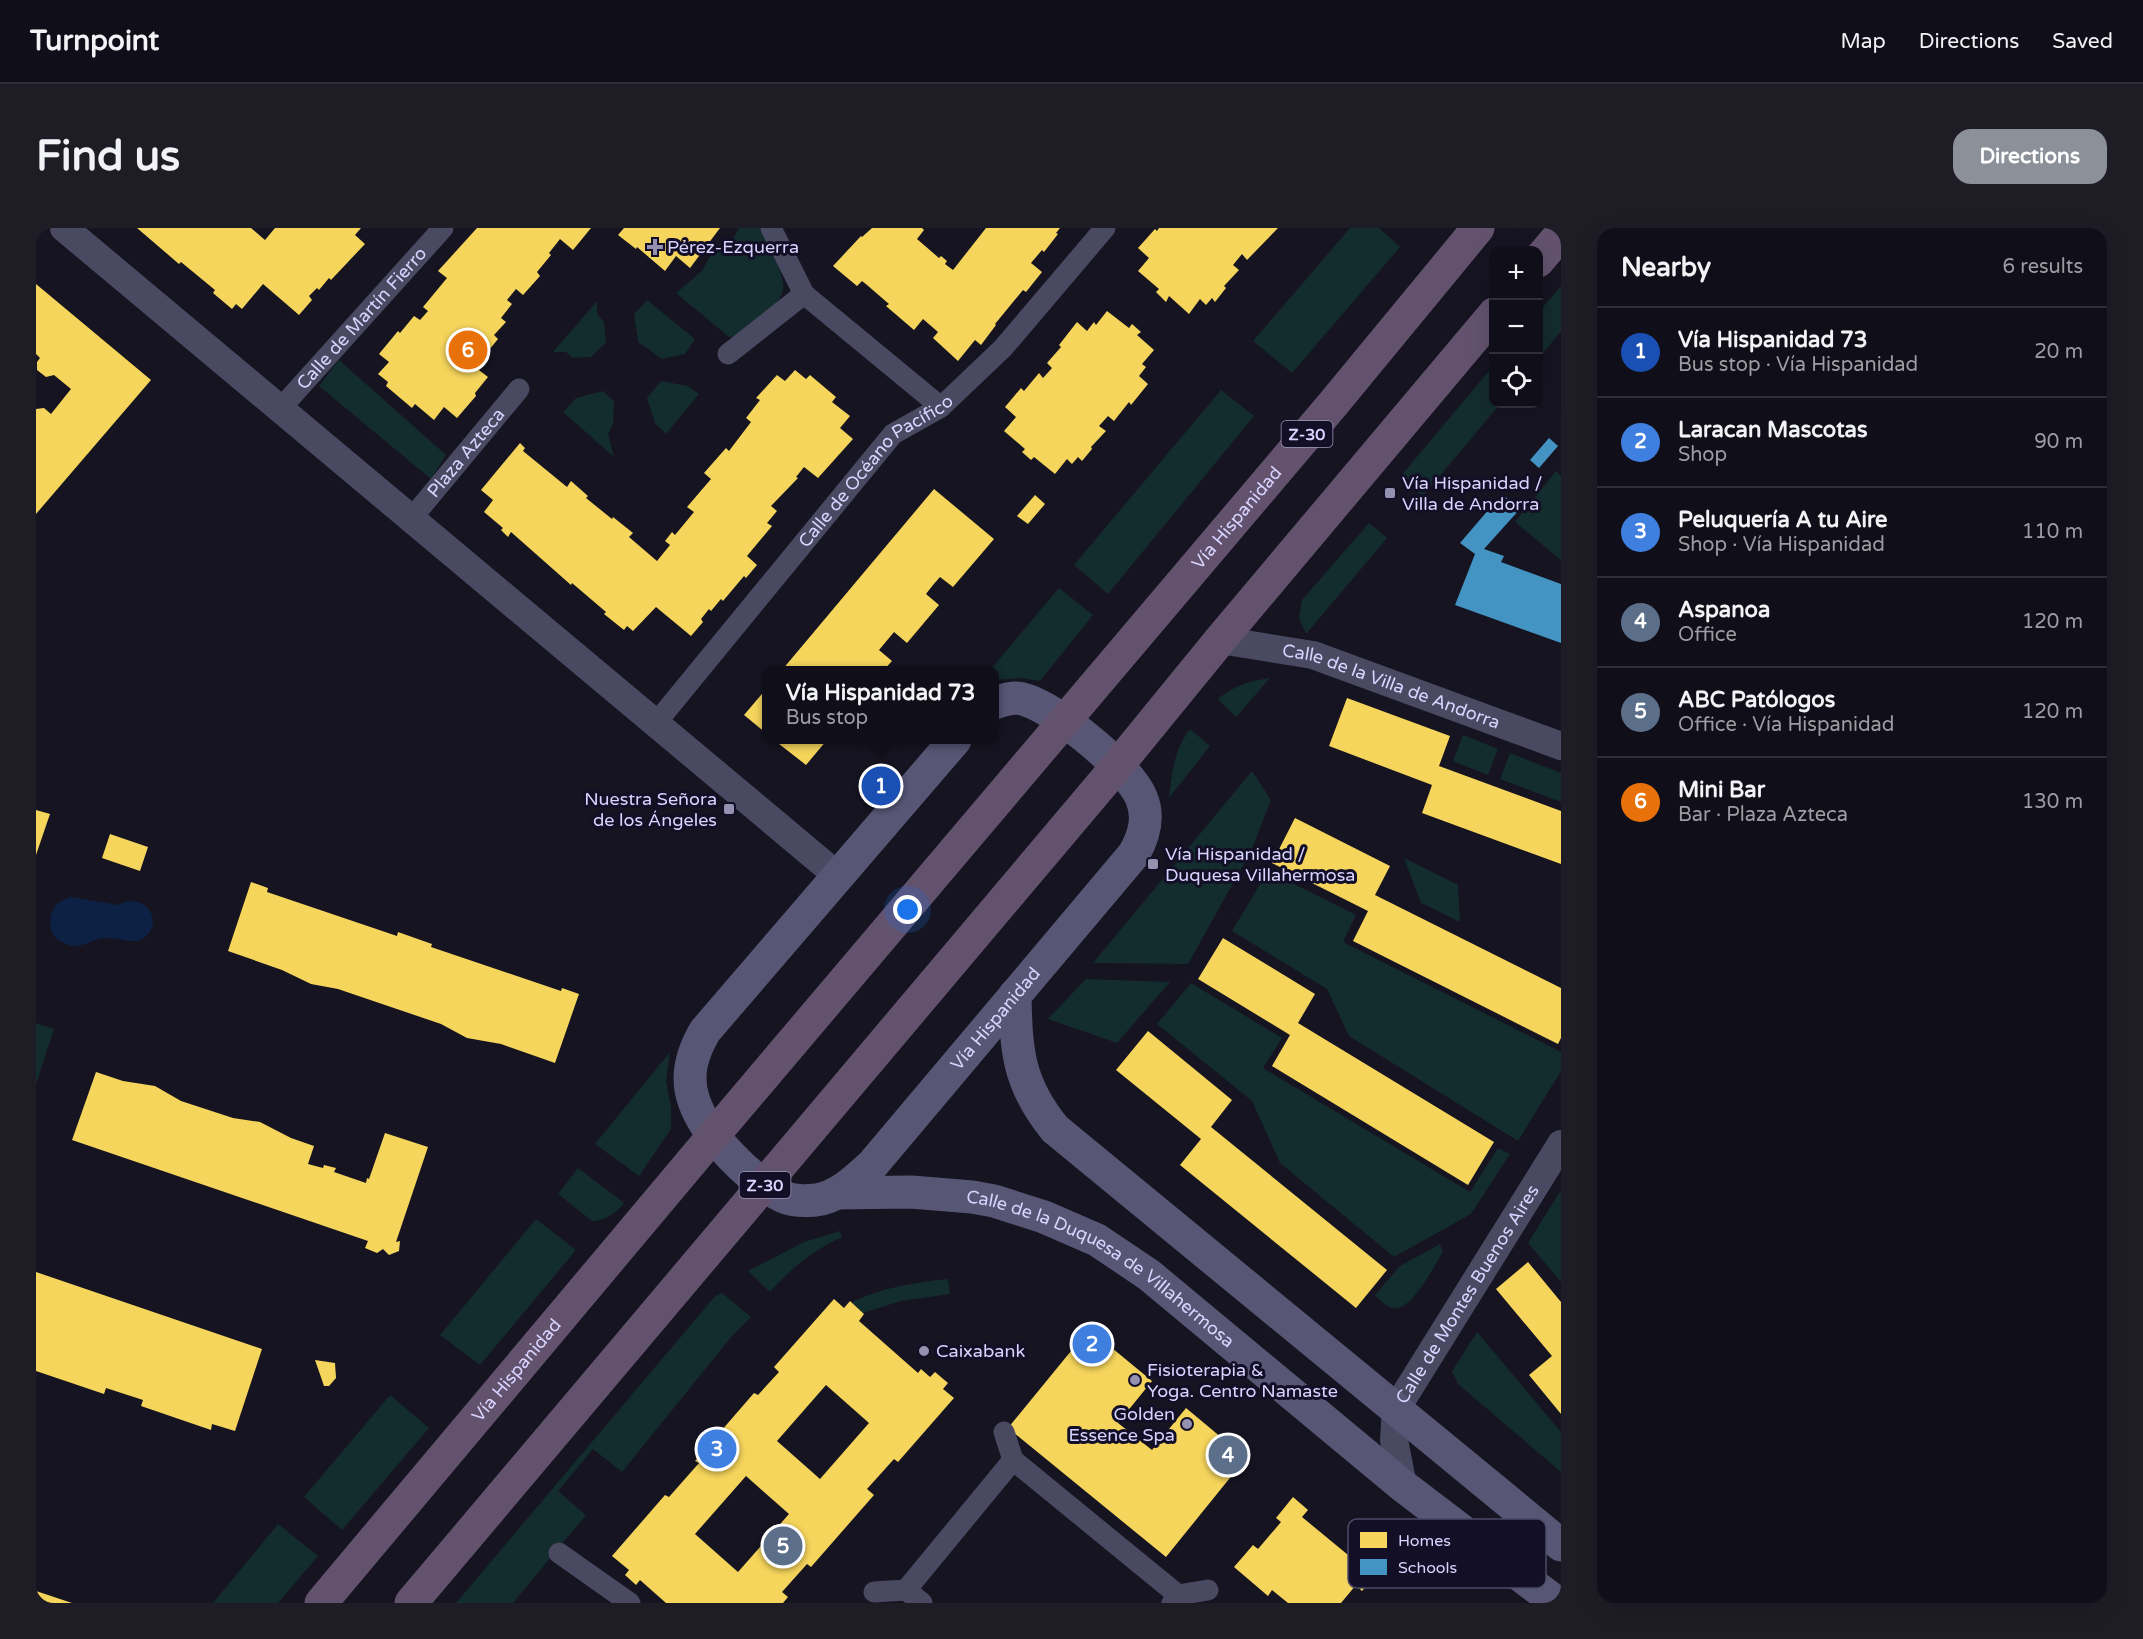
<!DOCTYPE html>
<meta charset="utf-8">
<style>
:root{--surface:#100f19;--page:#1e1d26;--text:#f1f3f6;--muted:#9c9ca2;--line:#302f38;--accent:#8c9099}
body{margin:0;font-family:"Varela Round",sans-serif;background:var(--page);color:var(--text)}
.controls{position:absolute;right:18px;top:18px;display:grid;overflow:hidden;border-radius:12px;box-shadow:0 6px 24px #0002}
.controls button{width:54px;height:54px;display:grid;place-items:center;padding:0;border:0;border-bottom:2px solid var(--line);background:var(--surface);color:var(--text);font:30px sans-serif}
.you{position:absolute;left:872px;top:682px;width:21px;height:21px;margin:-15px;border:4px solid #fff;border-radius:50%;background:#1a73e8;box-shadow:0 0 0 9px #1a73e833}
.badge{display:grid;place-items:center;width:39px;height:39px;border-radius:50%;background:var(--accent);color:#fff;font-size:20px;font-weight:700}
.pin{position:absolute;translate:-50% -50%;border:3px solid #fff;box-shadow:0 2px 6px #0006}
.popup{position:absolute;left:726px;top:438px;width:237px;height:78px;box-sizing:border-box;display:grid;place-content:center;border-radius:12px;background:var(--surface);filter:drop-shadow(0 2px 4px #0005);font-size:20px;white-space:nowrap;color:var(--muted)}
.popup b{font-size:22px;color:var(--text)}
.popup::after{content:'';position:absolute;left:50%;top:100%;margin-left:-12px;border:12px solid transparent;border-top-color:var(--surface)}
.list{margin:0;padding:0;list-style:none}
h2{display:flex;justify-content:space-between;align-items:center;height:78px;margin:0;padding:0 24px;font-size:26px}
h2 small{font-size:20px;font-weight:400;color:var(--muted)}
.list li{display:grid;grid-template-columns:39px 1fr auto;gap:18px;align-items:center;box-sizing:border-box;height:90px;padding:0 24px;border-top:2px solid var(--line)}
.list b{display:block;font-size:22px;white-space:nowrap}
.list p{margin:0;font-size:20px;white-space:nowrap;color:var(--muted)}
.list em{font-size:20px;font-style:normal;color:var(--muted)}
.icon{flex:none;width:33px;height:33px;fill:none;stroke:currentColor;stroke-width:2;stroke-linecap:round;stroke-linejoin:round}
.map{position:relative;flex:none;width:1525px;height:1375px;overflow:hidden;border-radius:18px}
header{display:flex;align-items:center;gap:36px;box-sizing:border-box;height:84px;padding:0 30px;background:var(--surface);border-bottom:2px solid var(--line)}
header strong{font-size:28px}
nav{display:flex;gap:33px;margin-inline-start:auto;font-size:21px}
.intro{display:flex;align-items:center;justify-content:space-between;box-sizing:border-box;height:144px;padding:0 36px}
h1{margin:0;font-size:42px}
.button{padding:15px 27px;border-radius:18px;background:var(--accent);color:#fff;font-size:21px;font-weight:700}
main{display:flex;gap:36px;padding:0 36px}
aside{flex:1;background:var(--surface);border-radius:18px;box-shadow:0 6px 24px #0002}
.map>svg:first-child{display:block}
.green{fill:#132c2d}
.water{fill:#0d2144}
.homes{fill:#f6d55c;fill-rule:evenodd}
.schools{fill:#4393c3}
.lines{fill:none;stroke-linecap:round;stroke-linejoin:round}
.pedestrian{stroke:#4a4962;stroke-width:21}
.minor{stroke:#4a4962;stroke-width:28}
.secondary{stroke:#575674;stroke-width:33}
.trunk{stroke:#62526e;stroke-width:33}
.poi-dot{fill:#9591b1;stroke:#130f26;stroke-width:2}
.labels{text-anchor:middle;stroke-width:6;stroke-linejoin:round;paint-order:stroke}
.shield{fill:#130f26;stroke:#9e99be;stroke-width:1.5}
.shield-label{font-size:16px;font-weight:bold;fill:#d9d4ff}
.poi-label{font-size:18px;fill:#d9d4ff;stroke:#130f26;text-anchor:start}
.street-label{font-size:18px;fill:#d9d4ff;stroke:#130f26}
.key{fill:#130f26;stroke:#4e4a67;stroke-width:1.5}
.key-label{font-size:16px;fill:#d9d4ff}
</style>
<header>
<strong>Turnpoint</strong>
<nav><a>Map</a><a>Directions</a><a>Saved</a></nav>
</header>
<div class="intro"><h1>Find us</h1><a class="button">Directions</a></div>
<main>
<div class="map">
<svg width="1525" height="1375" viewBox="0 0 1525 1375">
<rect width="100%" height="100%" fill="#161421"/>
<!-- green -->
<g class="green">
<path d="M703 0H724C731 15 750 47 747 62 745 72 735 82 729 90 719 103 710 109 693 109L640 65 666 43 676 25 696 12Z"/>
<polygon points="1314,0 1343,0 1364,19 1256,145 1217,113"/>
<polygon points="1525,58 1525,103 1503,130 1503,84"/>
<polygon points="611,72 659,111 649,126 626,131 602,114 598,86"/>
<polygon points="561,73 561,86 568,94 570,115 555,129 537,130 530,124 517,124"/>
<polygon points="303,132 410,227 395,251 283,158"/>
<polygon points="1457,138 1458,176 1464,176 1387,268 1364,249"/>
<polygon points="625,153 652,158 663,166 630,206 619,195 611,170"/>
<polygon points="1185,162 1218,188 1072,366 1038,337"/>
<polygon points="567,163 578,173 577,196 572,206 578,229 527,184 540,170"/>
<polygon points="1520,243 1525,248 1525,332 1479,294"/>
<polygon points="1333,295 1351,310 1270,406 1263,390 1266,372"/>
<polygon points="1023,360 1057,387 1004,453 985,450 959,452 959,442 954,442"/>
<path d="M1234 450 1200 489 1182 471C1198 457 1214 453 1234 450Z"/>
<path d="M1154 501 1174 518 1133 570C1136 544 1138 522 1154 501Z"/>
<polygon points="1427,507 1462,521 1452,547 1417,533"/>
<polygon points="1474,525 1525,545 1525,574 1464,551"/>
<polygon points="1216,543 1235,572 1215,623 1152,736 1057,735"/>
<polygon points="1368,630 1422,657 1424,694 1385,675"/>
<polygon points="1232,643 1320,687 1307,714 1525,824 1525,843 1482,913 1313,808 1291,761 1196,703"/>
<polygon points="1050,751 1134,754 1081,815 1012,791"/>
<polygon points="1155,755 1246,810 1227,840 1434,964 1462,920 1474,926 1435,986 1358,1029 1244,935 1216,873 1121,796"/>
<polygon points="0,795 18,801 0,856"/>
<polygon points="634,824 630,853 635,879 635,901 603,948 559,916"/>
<path d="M542 940 588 975C580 985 569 993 556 993L522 966Z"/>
<polygon points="1525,962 1525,1054 1492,1015"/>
<polygon points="500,991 540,1022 444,1137 404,1107"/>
<path d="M804 1003 806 1009C778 1022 755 1040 734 1064L712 1043 768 1014Z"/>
<path d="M1404 1016 1407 1024C1398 1038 1376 1082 1359 1080 1351 1080 1344 1072 1339 1067L1364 1038Z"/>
<path d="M912 1051 914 1066 865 1073 827 1085 816 1074C846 1060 878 1054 912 1051Z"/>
<polygon points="686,1065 715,1089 696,1108 586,1244 557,1221 522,1263 550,1287 477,1375 420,1375 669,1080 678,1069"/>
<polygon points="1441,1104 1525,1204 1525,1244 1422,1156 1416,1143"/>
<polygon points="354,1167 393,1200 306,1302 268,1269"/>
<polygon points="242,1296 282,1328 242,1375 177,1375"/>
</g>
<!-- water -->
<path class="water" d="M35 669 82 677C108 662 129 693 109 709 98 718 83 709 69 710 54 711 46 722 30 716 23 713 19 711 16 704 11 687 17 674 35 669Z"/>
<!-- homes -->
<g class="homes">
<polygon points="101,0 215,0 229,12 239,0 325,0 319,7 329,16 295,52 293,50 283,62 281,60 273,68 276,72 263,87 227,56 206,81 200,76 196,81 177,65 179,62 145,34 143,36"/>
<polygon points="441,0 555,0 537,22 524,11 513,25 515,27 501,44 504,48 487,67 480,61 471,72 476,76 465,90 470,94 458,107 462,111 439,139 452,149 439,165 440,168 421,190 408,179 398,192 379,176 376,180 350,158 352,154 342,146 353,134 343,126 362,103 364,105 378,88 384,92 392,83 387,79 411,50 402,43"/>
<polygon points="588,0 684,0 654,40 640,28 629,43 601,19 600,21 582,7"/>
<polygon points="836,0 886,0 888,2 881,11 903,30 905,28 911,33 909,36 917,42 950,0 1024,0 1020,5 1022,6 1008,24 1006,22 995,35 1006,44 990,64 987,62 959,96 960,97 945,117 939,112 922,133 897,110 902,104 887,91 878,102 850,78 853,76 831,57 826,53 821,58 797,38 825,8 826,9"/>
<polygon points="1123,0 1242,0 1211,32 1206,26 1197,37 1203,42 1188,58 1190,60 1179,74 1176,70 1170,77 1164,71 1153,86 1133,68 1130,74 1120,64 1123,61 1102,43 1113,30 1102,20 1119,1 1121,3"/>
<polygon points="0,56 115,152 0,286 0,181 8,180 15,186 35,161 18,147 10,149 1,142 1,134 4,130 0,126"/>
<polygon points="1071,83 1093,100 1096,96 1105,104 1101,107 1118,122 1106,136 1110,139 1103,148 1112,156 1095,177 1093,174 1078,193 1072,188 1063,198 1070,203 1055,219 1056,221 1046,233 1042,229 1036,236 1031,231 1019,246 998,229 995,232 986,224 989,221 968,203 980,189 969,179 985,160 988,163 1003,145 1007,150 1016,140 1011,135 1025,119 1023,117 1041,94 1051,103 1058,94 1060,97"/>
<polygon points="759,142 770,151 774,147 800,169 796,174 814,188 804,200 817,211 782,250 768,239 760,249 762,250 735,278 741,283 731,295 736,298 711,328 721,337 710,350 708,348 687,373 685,371 675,383 673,381 665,391 667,394 655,408 620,379 597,403 591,398 588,402 568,386 570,384 536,355 535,357 475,304 472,309 465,302 467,300 448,284 457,272 445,262 484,215 489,220 487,223 531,259 535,253 552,268 550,270 576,291 577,289 597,305 593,309 621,333 634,317 629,313 636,304 639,307 658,284 651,279 675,251 668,245 690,220 693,223 715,194 710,190 724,172 720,170 741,147 749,153"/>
<polygon points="898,261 958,311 917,359 904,349 897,357 890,366 903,377 871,415 858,404 843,422 856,433 848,442 746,442"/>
<polygon points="999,267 1009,276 992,296 981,288"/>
<polygon points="731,460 731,506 708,487"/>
<polygon points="1311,470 1414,508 1403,538 1525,583 1525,636 1386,585 1396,557 1293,518"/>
<polygon points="738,512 791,512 770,537"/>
<polygon points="0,582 14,586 0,627"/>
<polygon points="1259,590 1354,638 1339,667 1525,760 1525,810 1522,816 1317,713 1332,683 1236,635"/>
<polygon points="74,606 112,619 104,643 66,630"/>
<polygon points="215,654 232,660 231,664 361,708 362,704 396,716 395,719 525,763 526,760 543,766 519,835 465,816 431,810 405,796 302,761 275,756 246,742 192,723"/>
<polygon points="1187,710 1279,766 1262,795 1458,914 1432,957 1236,838 1254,807 1162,751"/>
<polygon points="1112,803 1196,872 1175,899 1351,1042 1320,1080 1144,937 1165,911 1080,842"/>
<polygon points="60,844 87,853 119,858 145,873 197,890 224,894 255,910 278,918 272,936 287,940 288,937 300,940 298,944 330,955 331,950 333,951 349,905 392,919 360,1014 364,1013 363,1023 353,1027 347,1021 341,1025 329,1020 332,1013 36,912"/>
<polygon points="1492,1034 1525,1074 1525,1186 1493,1147 1516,1128 1460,1061"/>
<polygon points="0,1044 226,1121 199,1203 176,1196 175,1202 105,1178 107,1172 70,1160 68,1166 0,1143"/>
<path d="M798 1071 808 1080 814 1073 828 1086 823 1093 882 1145 885 1141 894 1149 899 1144 912 1155 907 1161 918 1170 862 1234 858 1231 831 1261 838 1267 775 1339 771 1336 746 1364 752 1369 747 1375H630L604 1352 600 1357 589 1347 593 1342 576 1328 629 1267 633 1269 663 1235 659 1233 718 1165 722 1167 743 1144 738 1139ZM790 1157 833 1195 784 1251 741 1213ZM710 1248 753 1286 702 1344 659 1306Z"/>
<polygon points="1053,1101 1116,1153 1082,1195 1116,1222 1150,1180 1210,1230 1130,1329 972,1200"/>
<polygon points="279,1132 299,1135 300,1150 293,1158 288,1158"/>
<polygon points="1257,1269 1272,1282 1266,1289 1323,1336 1328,1329 1344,1342 1326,1363 1320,1357 1305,1375 1252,1375 1236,1362 1232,1368 1198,1339 1217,1317 1222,1321 1245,1294 1240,1290"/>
<polygon points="0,1363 36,1375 0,1375"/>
</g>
<!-- schools -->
<g class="schools">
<polygon points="1513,210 1522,218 1503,240 1494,232"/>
<polygon points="1466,266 1484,281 1448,321 1468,328 1465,334 1525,356 1525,415 1419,377 1439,326 1424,315"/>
</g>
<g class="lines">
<!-- pedestrian -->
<g class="pedestrian">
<polyline points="735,0 768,66 905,179"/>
<polyline points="692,126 768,66"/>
<path id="s1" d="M244 181 407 0"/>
<path id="s2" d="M375 291 483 161"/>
<path id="s3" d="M620 495 857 206 905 179 967 120 1069 0"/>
<polyline points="968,1204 977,1232 1142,1367 1136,1375"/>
<polyline points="523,1325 594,1375"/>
<polyline points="838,1364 870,1362"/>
<polyline points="1142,1367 1172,1362"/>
<polyline points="886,1375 870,1362 977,1232"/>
</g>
<!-- minor -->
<g class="minor">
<polyline points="28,0 802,648"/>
<path id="s4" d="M1184 412 1277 427 1525 518"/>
<path id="s5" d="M1367 1258 1358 1212 1360 1181 1525 916"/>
</g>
<!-- secondary -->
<g class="secondary">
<path id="s6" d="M919 512 669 803C656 825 649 848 658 873 669 907 716 954 748 969 757 973 770 973 780 972 803 969 820 951 837 936L1098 626C1108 608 1114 589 1105 569 1092 539 1021 482 990 472 979 468 969 471 959 475"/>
<path d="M979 767C980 822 982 856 1019 901L1525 1317"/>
<path id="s7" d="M801 965 875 964 936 969 958 973 1008 989 1061 1012 1113 1047 1367 1258 1521 1375"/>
</g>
<!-- trunk -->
<g class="trunk">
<polyline points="1502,33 1525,6"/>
<path id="s8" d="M285 1375 677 908 1297 176 1442 0"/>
<polyline points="375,1375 1082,537 1184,412 1458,86"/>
</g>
</g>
<!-- markers -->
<g class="poi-dot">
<path d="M616 10h6v6h6v6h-6v6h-6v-6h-6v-6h6z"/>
<rect x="1348" y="259" width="12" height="12" rx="3"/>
<rect x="687" y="575" width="12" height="12" rx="3"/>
<rect x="1111" y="630" width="12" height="12" rx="3"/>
<circle cx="888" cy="1123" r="6"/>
<circle cx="1099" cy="1152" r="6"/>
<circle cx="1151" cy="1196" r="6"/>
</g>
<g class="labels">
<!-- shield labels -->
<g class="shield">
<rect x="1245.5" y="193" width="51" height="26" rx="4.5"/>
<rect x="703.5" y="944" width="51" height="26" rx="4.5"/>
</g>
<g class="shield-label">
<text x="1271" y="212">Z-30</text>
<text x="729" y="963">Z-30</text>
</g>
<!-- poi labels -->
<g class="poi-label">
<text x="631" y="25">Pérez-Ezquerra</text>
<text x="1366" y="261">Vía Hispanidad /<tspan x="1366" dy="21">Villa de Andorra</tspan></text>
<text x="681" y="577" text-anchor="end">Nuestra Señora<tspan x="681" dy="21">de los Ángeles</tspan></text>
<text x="1129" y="632">Vía Hispanidad /<tspan x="1129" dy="21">Duquesa Villahermosa</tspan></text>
<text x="900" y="1129">Caixabank</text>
<text x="1111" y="1148">Fisioterapia &amp;<tspan x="1111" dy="21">Yoga. Centro Namaste</tspan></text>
<text x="1139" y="1192" text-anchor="end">Golden<tspan x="1139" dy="21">Essence Spa</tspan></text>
</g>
<!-- street labels -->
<g class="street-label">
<text dy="6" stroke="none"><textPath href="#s1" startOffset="122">Calle de Martín Fierro</textPath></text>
<text dy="6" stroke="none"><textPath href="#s2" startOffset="86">Plaza Azteca</textPath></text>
<text dy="6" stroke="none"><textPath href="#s3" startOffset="336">Calle de Océano Pacífico</textPath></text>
<text dy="6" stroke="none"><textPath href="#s8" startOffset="1420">Vía Hispanidad</textPath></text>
<text dy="6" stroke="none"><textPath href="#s4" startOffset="178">Calle de la Villa de Andorra</textPath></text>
<text dy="6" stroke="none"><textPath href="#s6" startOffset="882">Vía Hispanidad</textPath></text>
<text dy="6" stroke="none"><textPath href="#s7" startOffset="284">Calle de la Duquesa de Villahermosa</textPath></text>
<text dy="6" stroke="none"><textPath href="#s5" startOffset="213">Calle de Montes Buenos Aires</textPath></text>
<text dy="6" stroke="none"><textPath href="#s8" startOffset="304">Vía Hispanidad</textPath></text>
</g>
</g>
<!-- legend -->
<rect x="1312" y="1291" width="198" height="69" rx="9" class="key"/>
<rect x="1324" y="1304" width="27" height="16" fill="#f6d55c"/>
<rect x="1324" y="1331" width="27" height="16" fill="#4393c3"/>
<g class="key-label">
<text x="1362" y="1318">Homes</text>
<text x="1362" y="1345">Schools</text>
</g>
</svg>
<div class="controls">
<button>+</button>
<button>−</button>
<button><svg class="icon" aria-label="locate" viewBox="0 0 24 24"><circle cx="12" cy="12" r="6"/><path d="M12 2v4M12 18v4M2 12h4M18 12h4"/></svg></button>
</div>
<div class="you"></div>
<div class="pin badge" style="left:845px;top:558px;background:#1a4fb4">1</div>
<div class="popup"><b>Vía Hispanidad 73</b>Bus stop</div>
<div class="pin badge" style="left:1056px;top:1116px;background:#3f7fe0">2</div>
<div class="pin badge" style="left:681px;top:1221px;background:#3f7fe0">3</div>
<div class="pin badge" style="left:1192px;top:1227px;background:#5c6f8a">4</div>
<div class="pin badge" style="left:747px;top:1318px;background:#5c6f8a">5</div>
<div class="pin badge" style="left:432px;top:122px;background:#e8710a">6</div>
</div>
<aside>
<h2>Nearby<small>6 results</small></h2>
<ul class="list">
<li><span class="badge" style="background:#1a4fb4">1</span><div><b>Vía Hispanidad 73</b><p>Bus stop · Vía Hispanidad</p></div><em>20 m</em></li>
<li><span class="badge" style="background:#3f7fe0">2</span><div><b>Laracan Mascotas</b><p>Shop</p></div><em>90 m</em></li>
<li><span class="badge" style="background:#3f7fe0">3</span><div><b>Peluquería A tu Aire</b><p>Shop · Vía Hispanidad</p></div><em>110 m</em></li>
<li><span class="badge" style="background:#5c6f8a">4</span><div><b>Aspanoa</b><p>Office</p></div><em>120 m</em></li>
<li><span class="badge" style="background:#5c6f8a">5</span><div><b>ABC Patólogos</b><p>Office · Vía Hispanidad</p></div><em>120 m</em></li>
<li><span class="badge" style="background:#e8710a">6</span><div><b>Mini Bar</b><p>Bar · Plaza Azteca</p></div><em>130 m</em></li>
</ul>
</aside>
</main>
